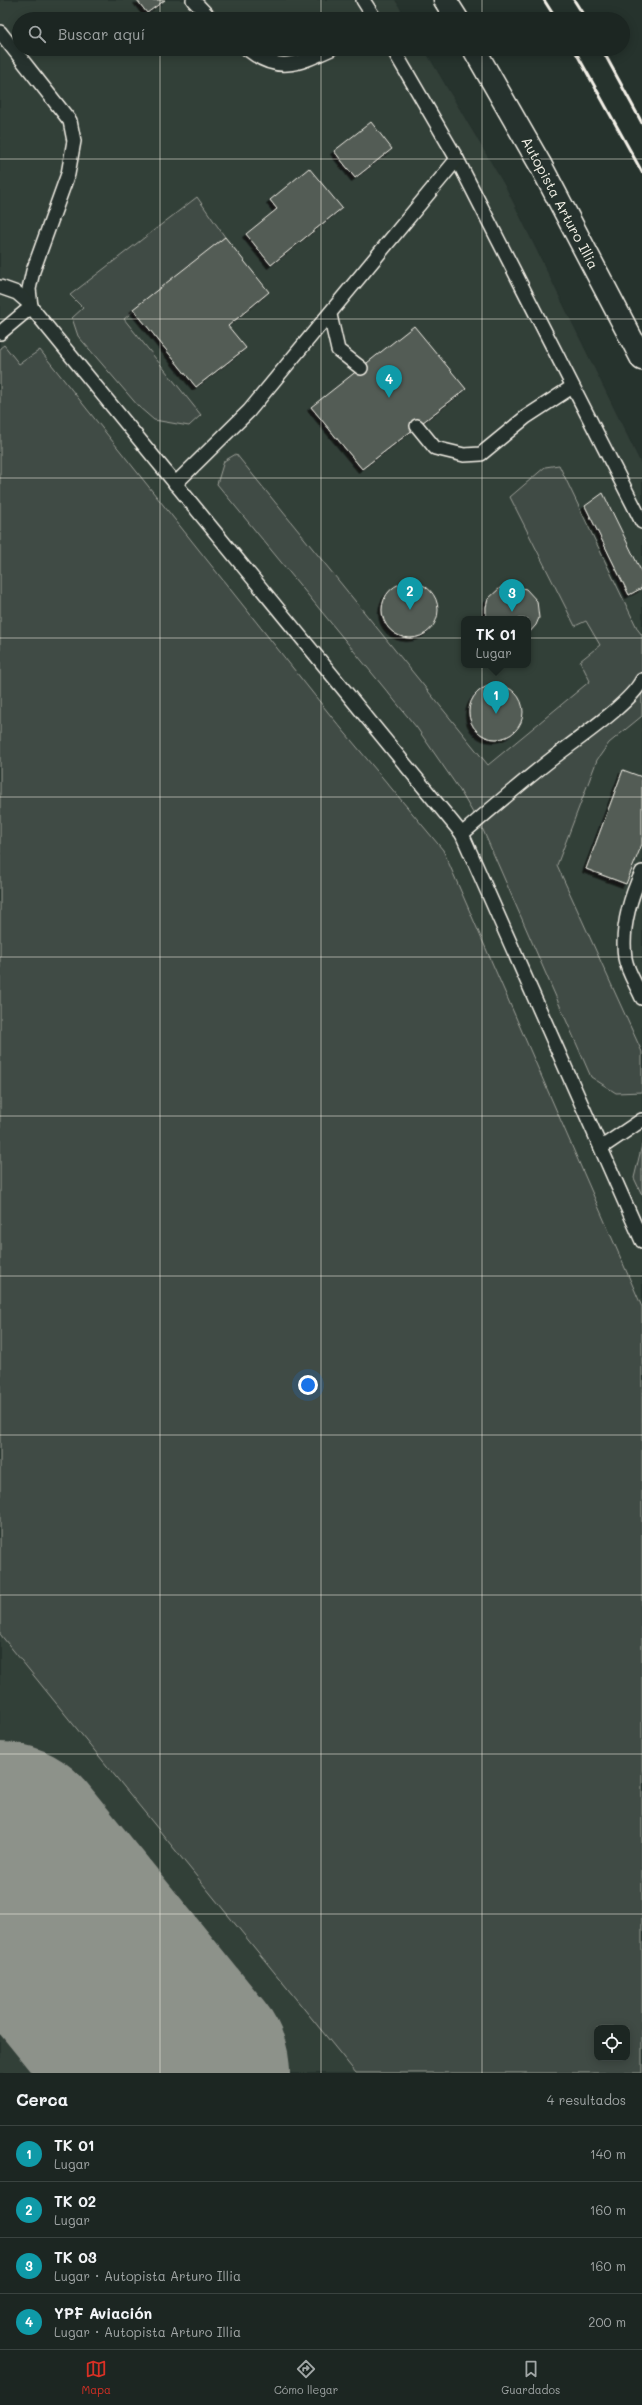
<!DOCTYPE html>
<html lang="es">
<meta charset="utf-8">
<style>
:root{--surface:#1c2622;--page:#252e2a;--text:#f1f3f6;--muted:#a0a5a5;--line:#3a4340;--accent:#d93025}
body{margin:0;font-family:Mali,sans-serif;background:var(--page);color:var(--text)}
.controls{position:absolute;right:12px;bottom:12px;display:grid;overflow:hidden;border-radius:8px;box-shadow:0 2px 10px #0003}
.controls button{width:36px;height:36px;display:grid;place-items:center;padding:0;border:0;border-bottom:1px solid var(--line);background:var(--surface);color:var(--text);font:20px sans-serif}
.you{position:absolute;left:308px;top:1385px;width:14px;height:14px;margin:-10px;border:3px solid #fff;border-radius:50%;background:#1a73e8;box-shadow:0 0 0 6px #1a73e833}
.badge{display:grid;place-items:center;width:26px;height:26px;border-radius:50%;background:var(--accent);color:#fff;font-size:13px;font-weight:700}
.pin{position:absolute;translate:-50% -33px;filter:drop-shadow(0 1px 2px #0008)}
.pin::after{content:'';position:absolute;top:21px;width:14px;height:12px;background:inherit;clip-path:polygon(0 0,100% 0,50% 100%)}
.popup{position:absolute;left:461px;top:616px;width:70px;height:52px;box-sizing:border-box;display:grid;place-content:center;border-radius:8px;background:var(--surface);filter:drop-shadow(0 1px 3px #0005);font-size:13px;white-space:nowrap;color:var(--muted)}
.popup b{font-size:15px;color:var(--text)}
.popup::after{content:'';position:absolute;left:50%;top:100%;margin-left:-8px;border:8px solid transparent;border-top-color:var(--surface)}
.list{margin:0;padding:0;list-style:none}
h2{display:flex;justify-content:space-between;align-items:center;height:52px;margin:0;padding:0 16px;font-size:17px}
h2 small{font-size:13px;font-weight:400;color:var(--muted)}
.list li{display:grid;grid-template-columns:26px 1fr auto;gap:12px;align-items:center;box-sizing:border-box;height:56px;padding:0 16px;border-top:1px solid var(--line)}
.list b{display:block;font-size:15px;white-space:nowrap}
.list p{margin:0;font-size:13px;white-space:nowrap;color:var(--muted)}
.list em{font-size:13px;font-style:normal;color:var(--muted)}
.icon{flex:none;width:22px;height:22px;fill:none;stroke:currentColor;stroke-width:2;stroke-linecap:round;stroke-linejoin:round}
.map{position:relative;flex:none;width:642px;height:2073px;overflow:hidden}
.search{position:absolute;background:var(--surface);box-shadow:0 2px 10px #0003;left:12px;right:12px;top:12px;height:44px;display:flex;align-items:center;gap:10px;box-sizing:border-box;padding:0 14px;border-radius:22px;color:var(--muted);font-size:15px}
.sheet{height:276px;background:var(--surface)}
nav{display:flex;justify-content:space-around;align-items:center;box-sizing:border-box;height:56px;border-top:1px solid var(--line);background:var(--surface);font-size:11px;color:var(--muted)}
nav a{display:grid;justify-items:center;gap:2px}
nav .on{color:var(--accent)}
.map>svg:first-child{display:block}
.built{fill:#333f39;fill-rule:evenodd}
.green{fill:#414b45;stroke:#9a9e96;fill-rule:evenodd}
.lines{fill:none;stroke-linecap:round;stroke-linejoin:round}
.runway{stroke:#8d928a;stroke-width:226}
.building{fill:#525c55;stroke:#f4f1e8;filter:url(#shadow)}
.service-casing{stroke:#f4f1e8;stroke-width:16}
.motorway-casing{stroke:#f4f1e8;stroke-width:25}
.service{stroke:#26332d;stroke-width:13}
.motorway{stroke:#26332d;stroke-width:22}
.rail{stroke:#f4f1e8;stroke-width:3}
.grid{fill:none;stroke:#f4f1e8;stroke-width:1;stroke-opacity:0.55}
.labels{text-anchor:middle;stroke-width:3;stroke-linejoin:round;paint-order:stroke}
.street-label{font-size:14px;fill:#f4f1e8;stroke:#26332d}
</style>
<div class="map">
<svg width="642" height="2073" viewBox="0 0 642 2073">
<defs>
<filter id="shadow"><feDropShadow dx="-3.5" dy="3.5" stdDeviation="0" flood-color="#0009"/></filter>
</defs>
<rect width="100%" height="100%" fill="#26332d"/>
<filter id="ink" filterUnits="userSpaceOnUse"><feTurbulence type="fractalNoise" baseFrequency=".025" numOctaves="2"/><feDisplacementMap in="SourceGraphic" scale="8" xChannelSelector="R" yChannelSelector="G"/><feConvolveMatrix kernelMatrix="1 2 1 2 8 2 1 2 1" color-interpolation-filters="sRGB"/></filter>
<g filter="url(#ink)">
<!-- built -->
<path class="built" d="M0 0H395L406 19H19V49H424L506 188 642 466V2073H0ZM464 619H528V665H464ZM597 2028H627V2058H597Z"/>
<!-- green -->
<g class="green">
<polygon points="197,197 225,237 124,319 201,415 189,426 154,420 139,407 78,336 72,318 83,308 70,295"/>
<path d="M4 345 19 364 40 350 331 716 443 850 642 1307V2073H356L0 1634V348ZM597 2028H627V2058H597Z"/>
<polygon points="236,454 488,765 590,681 580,661 600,645 586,621 575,626 510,497 545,467 559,465 638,630 642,635 642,716 609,743 597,760 557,865 642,1052 642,1092 616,1093 591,1077 483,830 459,789 417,728 217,484 224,461"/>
<polygon points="642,1145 642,1195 634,1178"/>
</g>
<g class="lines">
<!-- runway -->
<polyline class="runway" points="0,1855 177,2073"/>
</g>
<!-- building -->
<g class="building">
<polygon points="137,0 165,0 147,13"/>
<polygon points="371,122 392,149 355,178 334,151"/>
<polygon points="309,168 342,208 271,265 246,234 277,209 270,200"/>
<polygon points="225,237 269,292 228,326 246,348 196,387 133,309"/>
<polygon points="414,326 466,389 362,469 311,407"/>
<polygon points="603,493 642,573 642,588 629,595 585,506"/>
<circle cx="410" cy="610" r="28"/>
<polygon points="509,585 526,589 537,601 539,618 536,625 528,634 528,619 486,619 486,607 488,599 501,587"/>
<circle cx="496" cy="712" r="27"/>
<polygon points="623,770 642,777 642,844 626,884 586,869"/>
</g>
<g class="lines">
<!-- service casing -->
<g class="service-casing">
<g id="service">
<polyline points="193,0 211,19"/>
<polyline points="363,0 375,19"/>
<polyline points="0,32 70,121 74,141 68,174 33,271 29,289 31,307 462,834 642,1241"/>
<path d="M247 49C278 74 298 64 331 49"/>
<polyline points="393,49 457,159 642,522"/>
<polyline points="0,287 17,293 31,305"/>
<polyline points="330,315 338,350 361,368"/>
<polyline points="0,333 31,307"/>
<polyline points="417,426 435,448 464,455 481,454 526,417 572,387"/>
<polyline points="175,484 249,411 457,159"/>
<path d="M462 834C492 808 522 782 553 758 576 740 630 704 642 680"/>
<path d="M642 872C630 898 621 928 625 958 627 971 637 986 642 998"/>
<polyline points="602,1147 642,1120"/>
</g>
</g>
<!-- motorway casing -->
<g class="motorway-casing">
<g id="motorway">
<polyline points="445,0 457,19"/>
<polyline points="474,49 541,166 642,359"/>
</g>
</g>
<!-- service -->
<use href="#service" class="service"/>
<!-- motorway -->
<use href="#motorway" class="motorway"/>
<!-- rail -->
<g class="rail">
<polyline points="544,0 556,19"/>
<polyline points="574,0 586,19"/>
<polyline points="574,49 642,172"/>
<polyline points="602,49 642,123"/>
</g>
</g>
</g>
<!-- grid -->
<path class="grid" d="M160 0V19M321 0V19M482 0V19M160 49V2073M321 49V2073M482 49V2073M0 159H642M0 319H642M0 478H642M0 638H642M0 797H642M0 957H642M0 1116H642M0 1276H642M0 1435H642M0 1595H642M0 1754H642M0 1914H642"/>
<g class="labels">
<!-- street labels -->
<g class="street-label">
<text transform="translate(560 203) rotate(62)" y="5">Autopista Arturo Illia</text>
</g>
</g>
</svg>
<div class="controls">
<button><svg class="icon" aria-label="locate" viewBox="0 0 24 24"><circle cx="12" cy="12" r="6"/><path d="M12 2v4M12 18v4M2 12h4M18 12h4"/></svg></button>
</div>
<div class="you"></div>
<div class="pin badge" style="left:496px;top:714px;background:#0f9aa8">1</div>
<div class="popup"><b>TK 01</b>Lugar</div>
<div class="pin badge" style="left:410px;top:610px;background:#0f9aa8">2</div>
<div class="pin badge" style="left:512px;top:612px;background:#0f9aa8">3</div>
<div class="pin badge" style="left:389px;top:398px;background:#0f9aa8">4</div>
<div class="search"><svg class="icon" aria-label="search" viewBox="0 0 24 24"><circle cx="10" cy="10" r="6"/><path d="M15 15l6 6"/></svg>Buscar aquí</div>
</div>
<section class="sheet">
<h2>Cerca<small>4 resultados</small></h2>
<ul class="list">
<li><span class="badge" style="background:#0f9aa8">1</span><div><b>TK 01</b><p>Lugar</p></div><em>140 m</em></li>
<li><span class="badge" style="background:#0f9aa8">2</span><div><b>TK 02</b><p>Lugar</p></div><em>160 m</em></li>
<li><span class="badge" style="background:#0f9aa8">3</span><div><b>TK 03</b><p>Lugar · Autopista Arturo Illia</p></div><em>160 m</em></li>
<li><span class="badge" style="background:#0f9aa8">4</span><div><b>YPF Aviación</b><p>Lugar · Autopista Arturo Illia</p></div><em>200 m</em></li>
</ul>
</section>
<nav>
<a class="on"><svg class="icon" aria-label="map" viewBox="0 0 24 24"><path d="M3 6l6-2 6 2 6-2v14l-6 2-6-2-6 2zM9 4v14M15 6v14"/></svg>Mapa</a>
<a><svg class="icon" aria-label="directions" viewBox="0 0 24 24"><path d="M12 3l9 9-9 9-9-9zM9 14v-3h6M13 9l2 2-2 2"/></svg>Cómo llegar</a>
<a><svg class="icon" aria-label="saved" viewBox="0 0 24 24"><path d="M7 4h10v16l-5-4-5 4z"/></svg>Guardados</a>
</nav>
